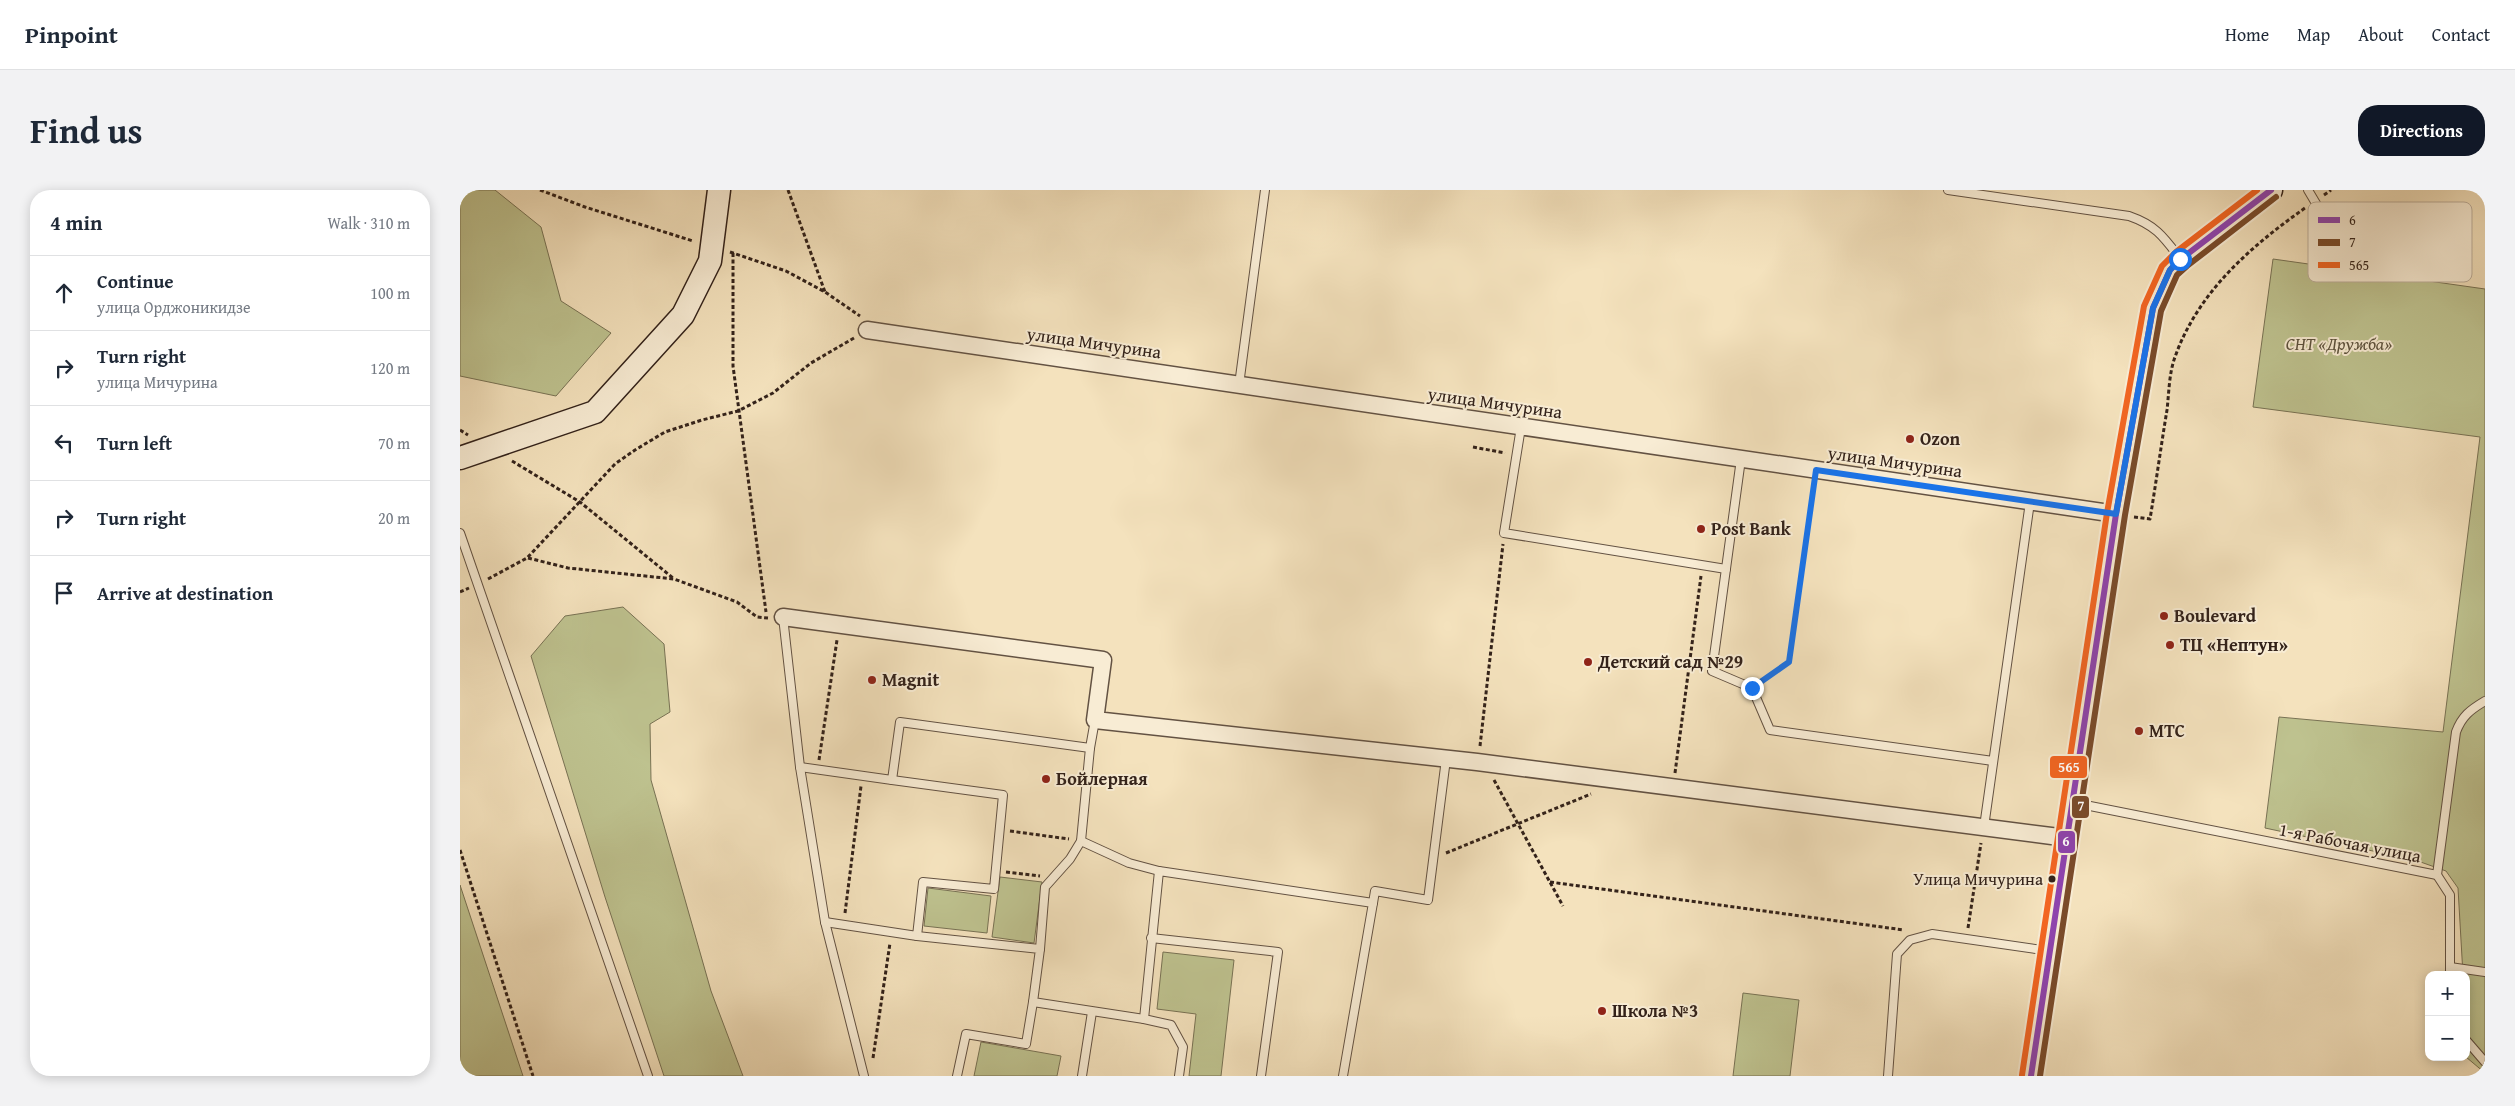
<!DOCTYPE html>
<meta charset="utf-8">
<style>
:root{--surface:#fff;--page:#f2f2f3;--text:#1f2937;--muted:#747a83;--line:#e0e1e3;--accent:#111827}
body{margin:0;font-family:"Gentium Book Plus",serif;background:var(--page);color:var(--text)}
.controls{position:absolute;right:15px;bottom:15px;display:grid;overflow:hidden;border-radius:10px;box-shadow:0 2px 12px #0003}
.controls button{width:45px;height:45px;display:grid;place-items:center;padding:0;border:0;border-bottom:1px solid var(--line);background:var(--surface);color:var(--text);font:25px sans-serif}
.stop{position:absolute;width:15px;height:15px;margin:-11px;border:4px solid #1a73e8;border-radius:50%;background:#fff}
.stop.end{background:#1a73e8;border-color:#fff;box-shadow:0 1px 5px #0008}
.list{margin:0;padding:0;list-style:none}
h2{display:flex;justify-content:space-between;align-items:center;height:65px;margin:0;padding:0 20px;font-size:21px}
h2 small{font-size:16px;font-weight:400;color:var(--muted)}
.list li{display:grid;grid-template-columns:32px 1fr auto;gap:15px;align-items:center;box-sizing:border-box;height:75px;padding:0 20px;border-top:1px solid var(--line)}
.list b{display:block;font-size:19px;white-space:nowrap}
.list p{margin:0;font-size:16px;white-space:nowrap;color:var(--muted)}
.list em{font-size:16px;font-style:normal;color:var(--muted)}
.icon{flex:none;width:28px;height:28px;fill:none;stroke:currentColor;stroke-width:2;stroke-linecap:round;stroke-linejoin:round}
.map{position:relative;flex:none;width:2025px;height:886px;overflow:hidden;border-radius:20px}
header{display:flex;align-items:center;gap:30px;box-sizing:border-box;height:70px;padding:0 25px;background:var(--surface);border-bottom:1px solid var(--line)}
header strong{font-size:24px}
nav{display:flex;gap:28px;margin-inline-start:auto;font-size:18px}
.intro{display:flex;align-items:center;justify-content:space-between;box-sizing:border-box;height:120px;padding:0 30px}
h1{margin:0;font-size:35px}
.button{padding:12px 22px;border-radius:20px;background:var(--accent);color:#fff;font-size:18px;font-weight:700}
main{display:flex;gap:30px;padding:0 30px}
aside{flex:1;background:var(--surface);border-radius:20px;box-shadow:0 2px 12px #0003}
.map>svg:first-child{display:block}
.green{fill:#bec28f;stroke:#787254}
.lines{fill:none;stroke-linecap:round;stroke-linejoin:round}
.lane-casing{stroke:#635243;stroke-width:10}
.street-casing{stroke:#635243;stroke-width:19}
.secondary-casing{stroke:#33221a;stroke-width:25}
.path{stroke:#33221a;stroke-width:3;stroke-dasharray:4 2.5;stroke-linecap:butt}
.lane{stroke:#f8ecd4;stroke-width:8}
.street{stroke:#f8ecd4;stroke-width:16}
.secondary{stroke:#f8ecd4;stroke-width:22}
.bus-1-casing{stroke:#f8ecd4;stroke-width:10}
.bus-2-casing{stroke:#f8ecd4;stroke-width:10}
.bus-3-casing{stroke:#f8ecd4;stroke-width:10}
.bus-1{stroke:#8e44ad;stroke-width:6}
.bus-2{stroke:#7a4b2a;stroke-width:6}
.bus-3{stroke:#f26522;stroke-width:6}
.route{stroke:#1a73e8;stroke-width:6}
.poi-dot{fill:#8f2418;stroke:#f8ecd4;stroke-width:2}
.bus-dot{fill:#33221a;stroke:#f8ecd4;stroke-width:2}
.labels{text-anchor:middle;stroke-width:4;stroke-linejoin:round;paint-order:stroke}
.bus-label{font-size:17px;fill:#33221a;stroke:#f8ecd4;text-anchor:end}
.street-label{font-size:18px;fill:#33221a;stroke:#f8ecd4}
.park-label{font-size:18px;font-style:italic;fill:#5d523d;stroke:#f8ecd4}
.poi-label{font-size:18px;font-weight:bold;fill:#33221a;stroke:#f8ecd4;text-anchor:start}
.key{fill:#f8ecd4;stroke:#bdaf9c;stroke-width:1}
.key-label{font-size:14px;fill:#33221a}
.line-badge{stroke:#f8ecd4;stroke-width:2}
.badge-label{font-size:14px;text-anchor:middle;font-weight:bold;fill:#fff}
</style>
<header>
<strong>Pinpoint</strong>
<nav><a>Home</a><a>Map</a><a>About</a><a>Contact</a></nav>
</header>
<div class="intro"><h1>Find us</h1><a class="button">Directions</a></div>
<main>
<aside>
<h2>4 min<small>Walk · 310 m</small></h2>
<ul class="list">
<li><svg class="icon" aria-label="ahead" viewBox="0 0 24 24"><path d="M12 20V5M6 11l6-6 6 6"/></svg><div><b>Continue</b><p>улица Орджоникидзе</p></div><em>100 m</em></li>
<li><svg class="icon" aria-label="right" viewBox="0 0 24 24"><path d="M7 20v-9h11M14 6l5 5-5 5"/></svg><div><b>Turn right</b><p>улица Мичурина</p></div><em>120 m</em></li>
<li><svg class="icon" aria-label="left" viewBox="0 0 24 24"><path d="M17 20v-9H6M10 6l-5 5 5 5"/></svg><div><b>Turn left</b></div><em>70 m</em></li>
<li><svg class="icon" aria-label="right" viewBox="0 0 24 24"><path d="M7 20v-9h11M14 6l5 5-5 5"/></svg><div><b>Turn right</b></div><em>20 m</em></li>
<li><svg class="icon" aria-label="arrive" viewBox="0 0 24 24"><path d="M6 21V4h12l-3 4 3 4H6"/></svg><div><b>Arrive at destination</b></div></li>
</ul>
</aside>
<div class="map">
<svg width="2025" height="886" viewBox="0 0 2025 886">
<rect width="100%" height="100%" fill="#f4e2bd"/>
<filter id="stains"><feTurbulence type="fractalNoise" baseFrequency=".004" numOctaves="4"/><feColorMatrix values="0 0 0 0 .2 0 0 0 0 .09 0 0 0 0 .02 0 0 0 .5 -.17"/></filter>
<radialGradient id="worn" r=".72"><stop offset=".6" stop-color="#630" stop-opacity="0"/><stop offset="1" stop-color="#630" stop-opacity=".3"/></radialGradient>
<!-- green -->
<g class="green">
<polygon points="0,0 35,0 81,37 101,111 151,143 96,206 0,186"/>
<polygon points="1813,69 2025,99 2025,883 2006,867 2006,785 2003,785 1998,698 1986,681 1955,670 1805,638 1819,527 1983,542 2020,247 1793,217"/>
<polygon points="163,417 204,454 210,522 190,534 191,590 251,801 283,886 204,886 145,707 71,466 105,426"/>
<polygon points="540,687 582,692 574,753 532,747"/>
<polygon points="0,695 63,886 0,886"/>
<polygon points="468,698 531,706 527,743 464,736"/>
<polygon points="703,762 774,770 761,886 729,886 736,824 697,819"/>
<polygon points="1283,803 1339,810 1330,886 1273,886"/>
<polygon points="521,852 601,866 597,886 514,886"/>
</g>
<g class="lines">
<!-- lane casing -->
<g class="lane-casing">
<g id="lane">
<path d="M1488 0 1669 26C1695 35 1703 46 1719 67"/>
<polyline points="1848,0 1867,32"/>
<polyline points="779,195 805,0"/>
<polyline points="1061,237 1044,343 1266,379"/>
<polyline points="1281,269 1252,481 1292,498 1310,540 1533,571"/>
<polyline points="0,343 188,886"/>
<polyline points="323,427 340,577 365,732 404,886"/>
<polyline points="630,558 621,651 669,673 699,681"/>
<polyline points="340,577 432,590 440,532 630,558 635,530"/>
<path d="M1615 613 1977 685 1996 542C2002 526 2010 520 2025 511"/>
<polyline points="1524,637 1570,312"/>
<polyline points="1977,685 1990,705 1990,785"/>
<polyline points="913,713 915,701 968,710 986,569"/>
<polyline points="365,732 457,746 463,692 534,699 543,605 432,590"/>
<polyline points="457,746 580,759 573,812 684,829"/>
<polyline points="691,748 818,762 801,886"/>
<polyline points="580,759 585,697 610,669 621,651"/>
<polyline points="1990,777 2025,782"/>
<polyline points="2006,850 2025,872"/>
<polyline points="497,886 506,844 566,854 573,812"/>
<polyline points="622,886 632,822"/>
<polyline points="719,886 723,857 711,835 684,829 699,681 913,713 883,886"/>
<polyline points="1428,886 1437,764 1450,750 1472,744 1589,761"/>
</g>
</g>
<!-- street casing -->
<g class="street-casing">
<g id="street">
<polyline points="407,140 1656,324"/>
<polyline points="323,427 643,470 635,530 1017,572 1607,648"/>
</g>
</g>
<!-- secondary casing -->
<g class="secondary-casing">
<g id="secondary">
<polyline points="0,268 135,222 223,125 250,71 259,0"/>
<polyline points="1571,886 1656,324 1693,118 1710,80 1721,69 1811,0"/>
</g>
</g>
<!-- path -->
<g class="path">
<polyline points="80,0 125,17 233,51"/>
<polyline points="328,0 365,102"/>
<polyline points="1864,5 1871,0"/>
<polyline points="270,62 326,81 365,102 400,126"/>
<polyline points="273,63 273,176 306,422"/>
<polyline points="0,240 8,245"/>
<polyline points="1013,257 1045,263"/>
<polyline points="52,271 120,312 213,388"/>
<path d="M1674 327 1690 329C1696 293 1701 256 1707 220 1709 203 1709 183 1715 167 1738 102 1790 57 1845 18"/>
<polyline points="68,368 108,378 214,389 277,412 297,427 308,428"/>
<polyline points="28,389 67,368 155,274 175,260 205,242 242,230 278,221 313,203 351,173 394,148"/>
<polyline points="0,402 9,398"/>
<polyline points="1300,493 1329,471 1354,296"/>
<polyline points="1020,556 1043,354"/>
<polyline points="359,570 377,450"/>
<polyline points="1215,583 1241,386"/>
<polyline points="1034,590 1103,716"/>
<polyline points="550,641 609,649"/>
<polyline points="0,660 73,886"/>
<polyline points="986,663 1131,604"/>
<polyline points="546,682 580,686"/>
<polyline points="1090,692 1444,740"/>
<polyline points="385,723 401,596"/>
<polyline points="1508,738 1521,653"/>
<polyline points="413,868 430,753"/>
</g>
<!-- lane -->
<use href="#lane" class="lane"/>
<!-- street -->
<use href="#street" class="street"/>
<!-- secondary -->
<use href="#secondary" class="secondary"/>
<!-- bus-1 casing -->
<g class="bus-1-casing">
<polyline id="bus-1" points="1571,886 1656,324 1693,118 1710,80 1721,69 1811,0"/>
</g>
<!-- bus-2 casing -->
<g class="bus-2-casing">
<polyline id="bus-2" points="1580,886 1665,325 1701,121 1717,85 1727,76 1816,7"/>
</g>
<!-- bus-3 casing -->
<g class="bus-3-casing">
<polyline id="bus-3" points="1562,885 1647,323 1684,116 1702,76 1716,62 1797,0"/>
</g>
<!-- bus-1 -->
<use href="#bus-1" class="bus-1"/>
<!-- bus-2 -->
<use href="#bus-2" class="bus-2"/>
<!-- bus-3 -->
<use href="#bus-3" class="bus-3"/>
</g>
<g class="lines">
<!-- route -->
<polyline class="route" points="1292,498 1329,472 1356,280 1656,324 1693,118 1710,80 1720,69"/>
</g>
<!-- markers -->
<g class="poi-dot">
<circle cx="1450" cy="249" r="5"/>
<circle cx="1241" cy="339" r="5"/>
<circle cx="1704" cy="426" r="5"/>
<circle cx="1710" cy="455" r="5"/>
<circle cx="1128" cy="472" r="5"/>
<circle cx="412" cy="490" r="5"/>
<circle cx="1679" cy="541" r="5"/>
<circle cx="586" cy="589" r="5"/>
<circle cx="1142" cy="821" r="5"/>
</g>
<circle class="bus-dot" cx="1592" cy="689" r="4.5"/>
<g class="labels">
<!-- bus labels -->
<g class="bus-label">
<text x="1583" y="695">Улица Мичурина</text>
</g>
<!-- street labels -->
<g class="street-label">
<text transform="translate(634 153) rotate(8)" y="6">улица Мичурина</text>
<text transform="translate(1035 213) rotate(8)" y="6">улица Мичурина</text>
<text transform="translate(1435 272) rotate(8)" y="6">улица Мичурина</text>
<text transform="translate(1890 653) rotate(11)" y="6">1-я Рабочая улица</text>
</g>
<!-- park labels -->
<g class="park-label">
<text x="1879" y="160">СНТ «Дружба»</text>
</g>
<!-- poi labels -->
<g class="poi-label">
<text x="1460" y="255">Ozon</text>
<text x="1251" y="345">Post Bank</text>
<text x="1714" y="432">Boulevard</text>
<text x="1720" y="461">ТЦ «Нептун»</text>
<text x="1138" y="478">Детский сад №29</text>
<text x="422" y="496">Magnit</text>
<text x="1689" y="547">МТС</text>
<text x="596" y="595">Бойлерная</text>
<text x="1152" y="827">Школа №3</text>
</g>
</g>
<!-- legend -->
<rect x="1848" y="12" width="164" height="80" rx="8" class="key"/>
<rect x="1858" y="27" width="22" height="6" fill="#8e44ad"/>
<rect x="1858" y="49" width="22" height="7" fill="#7a4b2a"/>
<rect x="1858" y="72" width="22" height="6" fill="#f26522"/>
<g class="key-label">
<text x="1889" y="35">6</text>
<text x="1889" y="57">7</text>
<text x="1889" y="80">565</text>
</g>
<g class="line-badge">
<rect x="1589" y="565" width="39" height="24" rx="5" fill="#f26522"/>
<rect x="1611" y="605" width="19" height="24" rx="5" fill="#7a4b2a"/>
<rect x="1597" y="640" width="19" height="24" rx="5" fill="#8e44ad"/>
</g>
<g class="badge-label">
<text x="1609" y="582">565</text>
<text x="1621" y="621">7</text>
<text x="1606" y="656">6</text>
</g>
<rect width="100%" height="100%" filter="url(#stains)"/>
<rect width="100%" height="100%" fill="url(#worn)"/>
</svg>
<div class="controls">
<button>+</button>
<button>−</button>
</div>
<div class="stop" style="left:1720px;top:69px"></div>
<div class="stop end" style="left:1292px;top:498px"></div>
</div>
</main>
